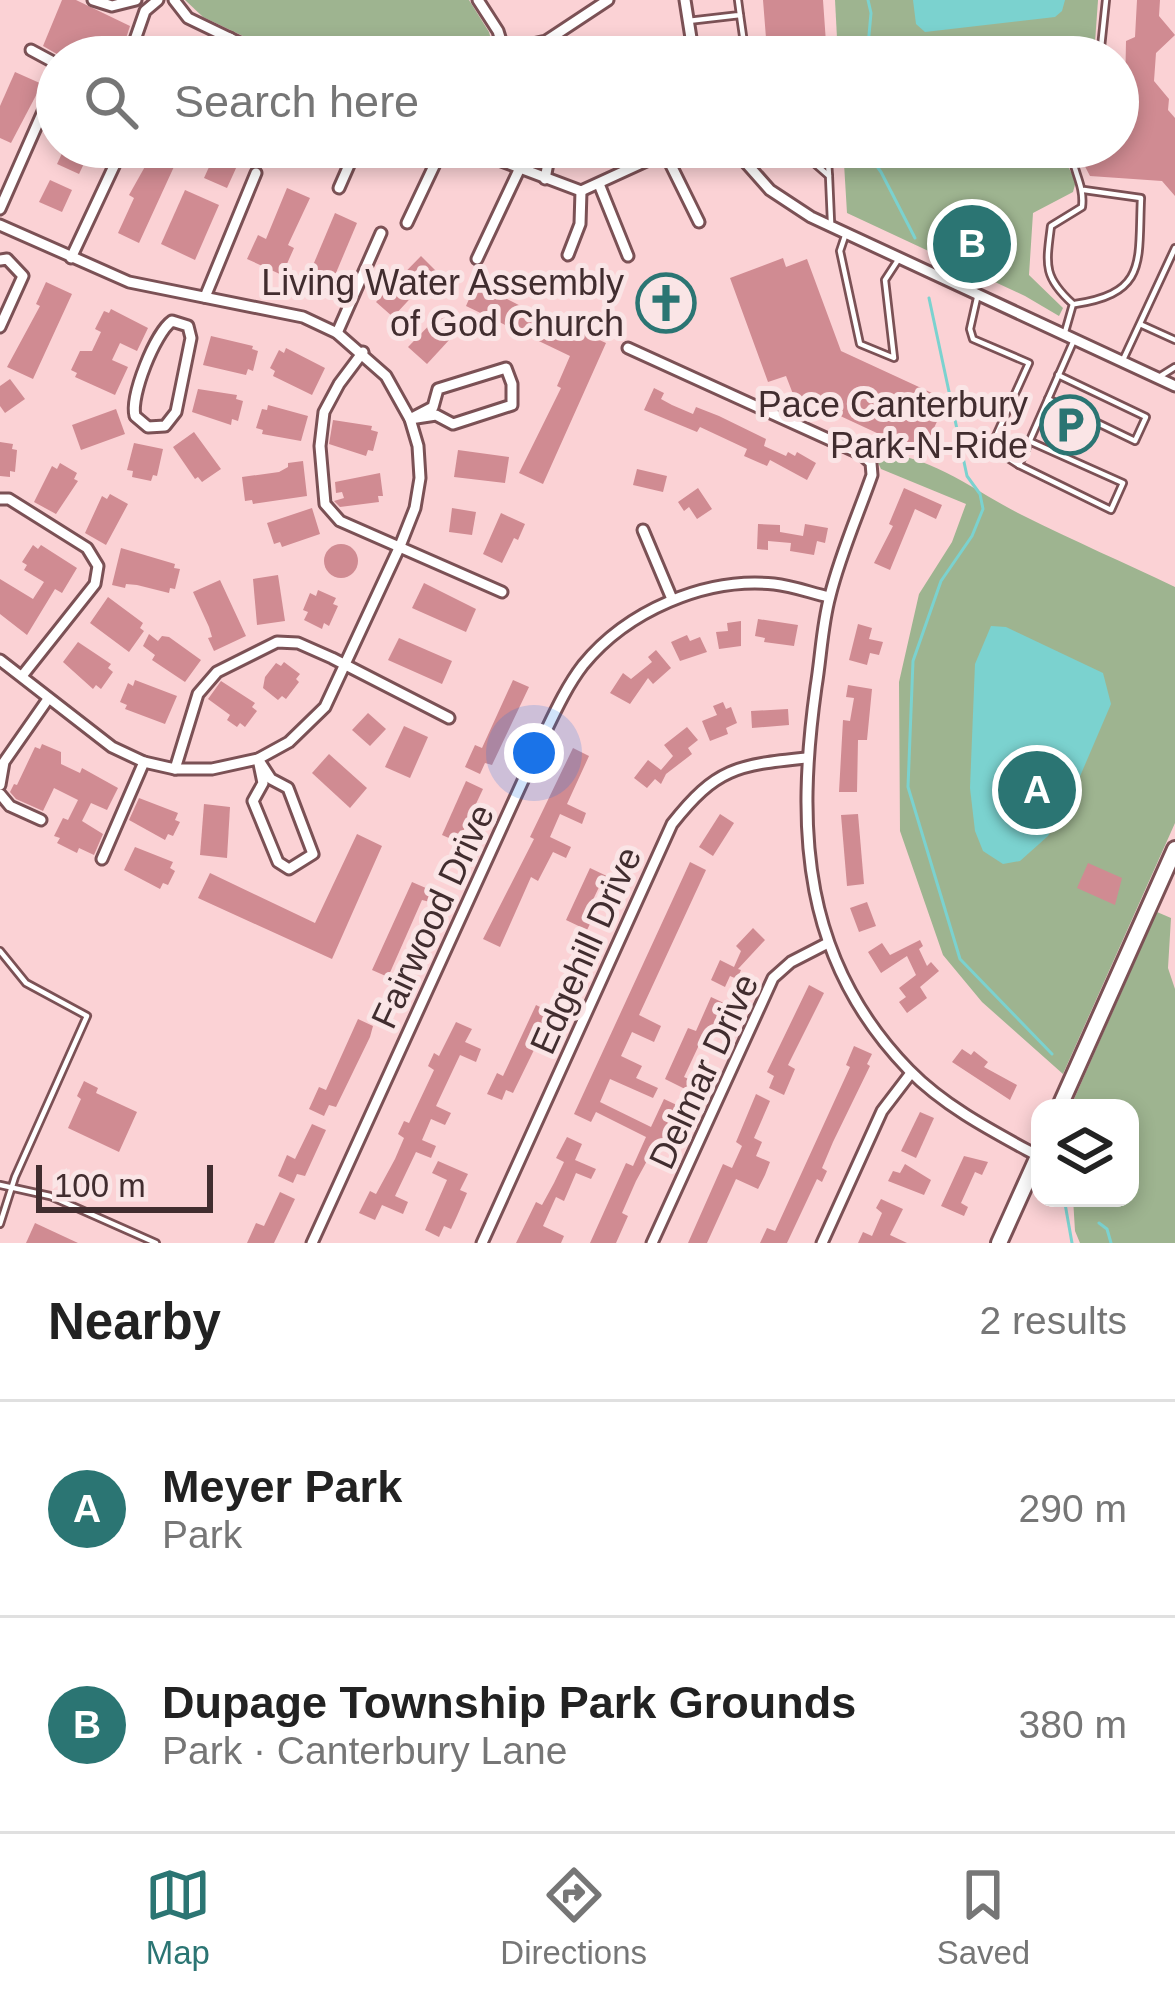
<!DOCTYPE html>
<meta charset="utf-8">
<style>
:root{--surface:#fff;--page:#f6f6f6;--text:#222;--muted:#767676;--line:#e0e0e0;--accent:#2b7573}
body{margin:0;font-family:Helvetica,sans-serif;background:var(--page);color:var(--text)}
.controls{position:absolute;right:36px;bottom:36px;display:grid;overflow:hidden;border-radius:24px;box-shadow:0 6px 18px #0003}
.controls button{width:108px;height:108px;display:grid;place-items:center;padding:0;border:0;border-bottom:3px solid var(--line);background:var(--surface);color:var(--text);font:60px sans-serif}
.scale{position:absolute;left:36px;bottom:30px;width:177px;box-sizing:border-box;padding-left:12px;border:6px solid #412d2f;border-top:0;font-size:33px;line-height:42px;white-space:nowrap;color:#412d2f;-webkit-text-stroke:9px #fae5e6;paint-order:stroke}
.you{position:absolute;left:534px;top:753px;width:42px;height:42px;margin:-30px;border:9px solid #fff;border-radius:50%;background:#1a73e8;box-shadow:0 0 0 18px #1a73e833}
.badge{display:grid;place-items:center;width:78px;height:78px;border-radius:50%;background:var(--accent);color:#fff;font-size:39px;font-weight:700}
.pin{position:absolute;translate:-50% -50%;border:6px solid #fff;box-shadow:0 3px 12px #0006}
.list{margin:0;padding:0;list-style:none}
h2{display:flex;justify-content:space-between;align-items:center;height:156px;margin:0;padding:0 48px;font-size:51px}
h2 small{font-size:39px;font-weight:400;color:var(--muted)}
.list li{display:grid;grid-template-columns:78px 1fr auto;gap:36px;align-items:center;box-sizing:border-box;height:216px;padding:0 48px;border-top:3px solid var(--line)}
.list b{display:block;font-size:45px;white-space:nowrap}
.list p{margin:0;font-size:39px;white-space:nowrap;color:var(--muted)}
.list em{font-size:39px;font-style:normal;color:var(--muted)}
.icon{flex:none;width:66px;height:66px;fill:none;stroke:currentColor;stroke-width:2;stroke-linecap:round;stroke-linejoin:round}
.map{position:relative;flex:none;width:1175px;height:1243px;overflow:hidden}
.search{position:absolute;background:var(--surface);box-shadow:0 6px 18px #0003;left:36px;right:36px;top:36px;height:132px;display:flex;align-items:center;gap:30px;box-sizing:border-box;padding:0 42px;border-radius:66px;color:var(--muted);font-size:45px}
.sheet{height:588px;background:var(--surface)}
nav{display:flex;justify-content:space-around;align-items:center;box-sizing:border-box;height:168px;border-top:3px solid var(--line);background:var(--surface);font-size:33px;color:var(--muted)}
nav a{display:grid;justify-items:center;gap:6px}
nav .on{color:var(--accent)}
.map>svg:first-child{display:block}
.green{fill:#9eb490}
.water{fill:#7bd2cf}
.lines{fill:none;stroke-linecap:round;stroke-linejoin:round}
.stream{stroke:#7bd2cf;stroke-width:3}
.building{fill:#d08b92}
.lane-casing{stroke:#7b5155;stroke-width:10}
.street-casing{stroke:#7b5155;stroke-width:15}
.secondary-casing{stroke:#7b5155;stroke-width:20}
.lane{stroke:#fff;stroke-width:4.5}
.street{stroke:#fff;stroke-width:9}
.secondary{stroke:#fff;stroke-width:14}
.labels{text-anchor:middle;stroke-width:10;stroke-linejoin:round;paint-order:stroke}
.poi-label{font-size:36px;fill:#412d2f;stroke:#fae5e6;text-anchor:end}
.street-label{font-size:36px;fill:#412d2f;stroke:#fae5e6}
</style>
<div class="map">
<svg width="1175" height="1243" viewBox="0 0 1175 1243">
<rect width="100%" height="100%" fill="#fbd2d5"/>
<!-- green -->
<g class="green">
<polygon points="185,0 469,0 489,32 496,57 287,57 203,17"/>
<polygon points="835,0 1098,0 1094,57 838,57"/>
<polygon points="843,147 1062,147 1061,154 1076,181 1073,192 1033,213 1029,275 1063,308 1059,316 1025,296 847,213"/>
<path d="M873 452C932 454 973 491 1024 516 1074 541 1125 563 1175 587V823L1063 1074 982 1002 943 955 900 831 899 682 919 594 952 542 966 504 881 469Z"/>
<polygon points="1157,912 1171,918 1168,968 1175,989 1175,1243 1080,1243 1075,1231 1073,1198 1130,1198 1130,1108 1070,1108"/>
</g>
<!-- water -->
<g class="water">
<polygon points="913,0 1065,0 1062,11 1055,17 925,32 916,24"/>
<polygon points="991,626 1006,627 1103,673 1111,704 1072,795 1048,836 1020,861 1003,864 983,851 975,831 970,788 975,664"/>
</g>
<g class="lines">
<!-- stream -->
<g class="stream">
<polyline points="867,57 871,13 868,0"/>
<polyline points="863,147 881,172 915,238"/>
<polyline points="929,298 967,476 980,494 983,509 972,536 941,581 913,661 908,787 960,959 1052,1054"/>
<polyline points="1064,1198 1072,1243"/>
<polyline points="1099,1223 1107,1229 1111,1243"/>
</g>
</g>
<!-- building -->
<g class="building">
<polygon points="62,0 76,0 130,26 120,57 62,57 43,46"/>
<polygon points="763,0 823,0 827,57 779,57 777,37 766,38"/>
<polygon points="1137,0 1160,0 1159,16 1175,35 1156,53 1154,81 1169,99 1168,110 1175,118 1175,196 1162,181 1090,176 1078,153 1078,147 1118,147 1118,105 1122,105 1125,92 1126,41 1135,37"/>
<polygon points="15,72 42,84 11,143 0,138 0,106"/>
<polygon points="65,147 89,153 79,174 57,164"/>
<polygon points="156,147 183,147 139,243 118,233 134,198 129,195"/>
<polygon points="214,156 237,166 227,188 204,178"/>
<polygon points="50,180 72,190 62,212 39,202"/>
<polygon points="287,188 310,198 288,245 294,248 282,275 247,259 258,235 266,239"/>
<polygon points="185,190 219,205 195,260 161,244"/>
<polygon points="335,213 357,223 333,280 311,270"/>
<polygon points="421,256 438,273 425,287 414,281 420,288 393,317 376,302"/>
<polygon points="783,258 786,267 807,259 841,351 932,393 940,415 922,454 793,394 786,376 768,382 730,278"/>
<polygon points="46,282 72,294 33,379 7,367 40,306 36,304"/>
<polygon points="476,283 552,322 554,319 606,343 543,484 519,473 561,388 557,386 570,356 466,306"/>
<polygon points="111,309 148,328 137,351 120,343 112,360 128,367 115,395 75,377 77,373 71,370 80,351 92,351 101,332 95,329 104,311 109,313"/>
<polygon points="444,310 462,326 427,364 408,347"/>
<polygon points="211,336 253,346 252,349 258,351 253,371 248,369 246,375 203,365"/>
<polygon points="286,348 325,368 312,395 273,376 275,371 270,368 279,350 284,353"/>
<polygon points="10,379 25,399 5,413 0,406 0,386"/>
<polygon points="654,388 664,393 661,399 672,405 693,414 696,407 719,416 766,439 764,446 786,456 788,452 795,456 797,452 816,463 807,480 770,460 767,466 744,456 747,449 700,427 697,432 644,410"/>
<polygon points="198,389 237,395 236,399 243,401 238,421 232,419 231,425 192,412"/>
<polygon points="268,405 308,416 301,441 262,434 263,430 256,428 262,409 267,410"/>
<polygon points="116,409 125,434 81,450 72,425"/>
<polygon points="333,420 372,426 371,430 378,432 373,451 368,450 366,456 329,444"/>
<polygon points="194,432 221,469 202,482 198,477 195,479 173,447"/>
<polygon points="0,442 13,444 12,449 17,450 15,472 10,471 10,477 0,476"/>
<polygon points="134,443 163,449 157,476 153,475 151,481 132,477 133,471 127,470"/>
<polygon points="458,450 509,457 505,483 454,477"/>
<polygon points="303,461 307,496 253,504 252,500 245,501 242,477 279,472 288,467 288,463"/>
<polygon points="60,463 77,473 74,479 78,481 56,514 34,502 52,466 57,469"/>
<polygon points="637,469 667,476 663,492 633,485"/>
<polygon points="380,473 383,496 378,496 379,502 340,507 334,501 344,498 342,492 336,493 335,482"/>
<polygon points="698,488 712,509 697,519 689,507 684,511 678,502"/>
<polygon points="904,488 942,505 936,519 915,509 890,570 874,563 893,526 889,524"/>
<polygon points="110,494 128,504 106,545 85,533 102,496 107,499"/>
<polygon points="312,508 320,534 282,547 280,542 274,544 267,523"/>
<polygon points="452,508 476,512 472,535 449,532"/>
<polygon points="501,513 525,524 518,540 514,538 502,563 483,554"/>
<polygon points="758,524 780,525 780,532 803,536 805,524 828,528 825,543 817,541 814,555 790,551 791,543 768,541 768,550 757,549"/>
<circle cx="341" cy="561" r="17"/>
<polygon points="33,545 38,549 41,545 77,568 62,593 55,589 27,635 0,614 0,579 33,599 44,582 24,570 27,565 22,562"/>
<polygon points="121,548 175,564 174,568 180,569 175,589 170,588 169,593 137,585 126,584 125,588 112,585"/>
<polygon points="278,575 285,621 257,625 253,579"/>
<polygon points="220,580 246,636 214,651 208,638 212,637 209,627 193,592"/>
<polygon points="424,583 476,609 466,632 412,608"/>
<polygon points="318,590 336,598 333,604 338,606 329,626 324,623 322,629 304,620 308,612 303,610 310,593 316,596"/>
<polygon points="108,597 143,623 140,628 144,631 129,652 90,623"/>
<polygon points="758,619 798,625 794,646 764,642 765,638 755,636"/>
<polygon points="741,621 741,646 719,649 716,632 728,631 727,623"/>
<polygon points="858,624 872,628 869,639 883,642 879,655 870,653 867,665 849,660"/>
<polygon points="149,634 158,641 162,636 169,637 201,660 185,682 152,660 155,655 143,646"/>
<polygon points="687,635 690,641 700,637 707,652 680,661 671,642"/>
<polygon points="399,638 452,661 442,684 388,660"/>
<polygon points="78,642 111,664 108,668 113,672 101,689 96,685 93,689 63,662"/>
<polygon points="656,650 671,668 653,684 648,678 630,704 610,693 623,673 631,679 652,662 648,657"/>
<polygon points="284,662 300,674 296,679 299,682 286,699 282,696 278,700 263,688 265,677 276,663 281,666"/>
<polygon points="135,680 177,696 165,724 125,709 127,705 120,702 128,683 133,686"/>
<polygon points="513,680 529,687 492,765 485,763 480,774 465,767 475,745 482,748"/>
<polygon points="221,681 255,703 252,707 257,711 245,727 240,723 237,727 227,720 230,715 208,699"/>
<polygon points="848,685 872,689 867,740 858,740 857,792 839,792 843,720 850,721 854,698 846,697"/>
<polygon points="723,702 726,709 731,707 737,723 726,728 728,734 710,741 702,721 717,715 713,706"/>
<polygon points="788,709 789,725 752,728 751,711"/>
<polygon points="368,713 386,729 370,746 352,730"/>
<polygon points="404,726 428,737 410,778 385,767"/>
<polygon points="687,727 698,740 688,748 692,754 666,774 661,784 655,779 647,788 634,778 648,760 661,770 673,756 664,745"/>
<polygon points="42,744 61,752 61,764 80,773 82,768 118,788 107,810 91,803 82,821 103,834 94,855 79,848 77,853 57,843 60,838 54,836 63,818 68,820 78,800 54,788 43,811 16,799 10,792 14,784 17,785 35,747 40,749"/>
<polygon points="573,748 589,756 567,804 586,813 582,824 560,814 550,837 571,847 566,858 553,852 538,881 531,877 500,947 483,939 534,839 530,837"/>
<polygon points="329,754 367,788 350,808 312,773"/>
<polygon points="466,781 483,789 458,842 442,835"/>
<polygon points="139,798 178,813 175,820 180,822 173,836 168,834 165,840 129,820"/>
<polygon points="204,804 230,807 227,858 200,855"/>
<polygon points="720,814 734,823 713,856 699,847"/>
<polygon points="858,814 864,884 847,886 841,815"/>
<polygon points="357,834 382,846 332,959 198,898 210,873 315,923"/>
<polygon points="135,847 173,862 170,868 175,871 168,885 163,883 160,889 124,870"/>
<polygon points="690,862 706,870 639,1015 661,1026 654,1042 632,1032 621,1056 642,1066 636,1078 658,1088 653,1098 610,1079 600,1102 651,1127 664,1099 681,1107 653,1162 648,1159 636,1181 622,1213 628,1216 616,1243 590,1243 626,1163 633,1166 646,1137 596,1112 591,1122 574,1114"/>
<polygon points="1088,863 1122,878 1115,905 1077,888"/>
<polygon points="590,868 611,878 607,888 600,885 590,906 585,917 592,920 587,930 566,920"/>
<polygon points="412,882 435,892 430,902 422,900 388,977 372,970"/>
<polygon points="867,902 876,926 859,932 850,908"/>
<polygon points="753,928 765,940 738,969 741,970 737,979 730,976 725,987 711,980 720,960 734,967 741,951 736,946"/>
<polygon points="920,940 923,946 919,949 927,966 931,962 939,971 920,987 927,998 907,1013 899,1002 906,997 899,988 916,975 907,956 881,973 868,952 882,943 890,955"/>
<polygon points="809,985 824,993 788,1065 795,1069 784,1095 769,1088 774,1076 767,1072"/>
<polygon points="711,997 726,1004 706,1048 699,1045 684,1077 691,1080 687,1090 665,1079 688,1028 696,1031"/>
<polygon points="536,1005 552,1013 513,1093 506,1090 502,1100 487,1094 497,1073 503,1076"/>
<polygon points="358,1019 373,1026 370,1037 336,1107 329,1105 324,1116 309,1109 319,1087 326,1090"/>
<polygon points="456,1022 472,1029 465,1042 481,1049 476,1062 460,1055 436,1106 451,1113 445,1125 431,1119 422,1140 436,1146 431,1158 416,1152 395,1196 408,1202 403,1214 382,1205 375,1220 359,1213 370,1191 376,1194 395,1159 404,1138 398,1134 404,1121 409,1123 434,1070 428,1066 434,1053 439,1056"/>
<polygon points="854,1046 872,1054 867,1064 870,1066 833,1142 822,1168 827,1171 822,1182 817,1179 787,1243 760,1243 767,1228 775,1231 850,1067 846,1065"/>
<polygon points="962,1049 971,1055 974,1051 988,1062 984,1067 1017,1085 1010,1100 952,1062"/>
<polygon points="84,1081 98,1088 96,1093 137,1112 119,1152 68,1128 81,1099 77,1096"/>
<polygon points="756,1094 770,1101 754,1138 762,1142 756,1156 770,1162 765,1175 758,1189 736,1179 707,1243 688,1243 723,1164 732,1168 742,1146 736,1142"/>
<polygon points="920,1112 934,1118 916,1158 901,1151"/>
<polygon points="312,1124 326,1130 305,1176 297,1174 293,1183 278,1176 287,1155 295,1159"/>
<polygon points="567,1137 582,1144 575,1160 596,1169 591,1179 576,1173 564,1201 556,1197 543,1226 564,1236 561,1243 516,1243 536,1202 542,1205 554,1183 564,1162 556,1158"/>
<polygon points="964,1156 988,1162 982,1175 975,1172 961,1203 968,1207 964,1216 941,1206"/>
<polygon points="438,1161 468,1174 460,1190 467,1193 457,1216 451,1229 444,1226 439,1237 425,1230 447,1180 432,1173"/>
<polygon points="905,1164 931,1180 924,1195 888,1181 893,1171 900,1173"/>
<polygon points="280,1192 295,1199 274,1243 247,1243 256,1223 264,1226"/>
<polygon points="881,1199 903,1209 890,1235 907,1243 858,1243 863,1232 872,1236 882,1213 876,1208"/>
<polygon points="35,1223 78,1243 26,1243"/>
</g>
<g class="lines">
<!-- lane casing -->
<g class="lane-casing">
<g id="lane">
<polyline points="740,15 746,57"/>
<polyline points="688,21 740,15 738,0"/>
<polyline points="1100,57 1106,0"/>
<polyline points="796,147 829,176 831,222"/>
<polyline points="827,147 829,176"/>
<polyline points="846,233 840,251 860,344 894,358 885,280 898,260"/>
<polyline points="977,298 970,329 973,339 1029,363 991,447 1019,465"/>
<path d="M1075 304C1148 293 1138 261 1141 198L1084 190"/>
<polyline points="1142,325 1175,340"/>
<path d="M1065 332 1073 304C1043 277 1046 265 1051 226L1082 207C1085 184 1071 169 1071 147"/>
<polyline points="1122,362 1175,248"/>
<polyline points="1159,377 1175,367"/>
<polyline points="1048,399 1135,441 1146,417 1058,375"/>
<polyline points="1029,441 1123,483 1111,510 1019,465 1074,340"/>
<polyline points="0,951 26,983 87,1016 15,1177 0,1224"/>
<polyline points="0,1185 50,1196 156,1243"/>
</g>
</g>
<!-- street casing -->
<g class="street-casing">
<g id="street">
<polyline points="93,0 112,6 136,0"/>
<polyline points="174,0 188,18 269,57"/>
<polyline points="478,0 498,31 506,57"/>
<polyline points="685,0 694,57"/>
<polyline points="31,50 57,64"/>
<polyline points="505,50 546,41 608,0"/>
<polyline points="129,57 145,11 158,0"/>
<polyline points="221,57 230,38"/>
<polyline points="464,147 581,191 677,147"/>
<polyline points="732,147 770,190 811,217 1175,386"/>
<polyline points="665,153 699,222"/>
<polyline points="263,155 267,147"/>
<polyline points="545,179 551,147"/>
<polyline points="599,184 628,256"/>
<polyline points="339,188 357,147"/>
<polyline points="0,209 56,82"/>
<polyline points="407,223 443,147"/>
<polyline points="0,225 129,282 303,317 337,333 386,376 410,419 418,446 420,478 415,508 400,546 325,707 289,742 258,759 212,769 175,769 144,762 112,747 0,660"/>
<polyline points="568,255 580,224 581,191"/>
<polyline points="71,258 123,147"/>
<polyline points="477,259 519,170"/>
<polyline points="0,260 7,259 23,276 0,327"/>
<polyline points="205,297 256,173"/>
<path d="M172 321 188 326 191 338 176 412 165 426 148 427 135 416C130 396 155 333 172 321Z"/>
<polyline points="337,333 381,233"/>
<path d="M628 348 861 454 871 463 872 475C858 515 840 555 830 596 822 625 821 657 816 687 796 830 802 960 909 1070 945 1107 994 1132 1038 1156"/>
<polyline points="363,352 339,384 324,412 320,446 325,504 340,521 502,592"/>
<polygon points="506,368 512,384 512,405 453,424 436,415 410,419 433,407 438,389"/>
<polyline points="0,499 9,499 87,548 98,566 95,584 22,676"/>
<polyline points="643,530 672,599"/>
<polygon points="258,759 271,779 288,788 313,854 289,869 278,862 253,801 263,783"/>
<polyline points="175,769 198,694 217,672 277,642 298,643 332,658 449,718"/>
<polyline points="0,785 4,762 48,699"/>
<polyline points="0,794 10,806 41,820"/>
<polyline points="102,859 144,762"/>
<path d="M312 1243 542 739C554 714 566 687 583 665 627 611 705 577 774 584 793 586 811 593 829 597"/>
<path d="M482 1243 672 824C716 768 737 765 806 758"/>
<polyline points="652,1243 773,978 791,962 826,944"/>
<polyline points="822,1243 882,1111 911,1073"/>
</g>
</g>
<!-- secondary casing -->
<g class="secondary-casing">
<g id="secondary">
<polyline points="1059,1108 1175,849"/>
<polyline points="999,1243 1040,1152"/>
</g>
</g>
<!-- lane -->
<use href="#lane" class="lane"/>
<!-- street -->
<use href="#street" class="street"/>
<!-- secondary -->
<use href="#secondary" class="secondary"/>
</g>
<!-- icons -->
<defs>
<g id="church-ring" transform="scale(3)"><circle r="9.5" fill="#fae5e6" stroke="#2b7573" stroke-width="1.5"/><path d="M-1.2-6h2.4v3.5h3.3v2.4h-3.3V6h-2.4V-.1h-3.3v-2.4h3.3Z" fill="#2b7573"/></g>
<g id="parking-ring" transform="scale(3)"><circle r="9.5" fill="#fae5e6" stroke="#2b7573" stroke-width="1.5"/><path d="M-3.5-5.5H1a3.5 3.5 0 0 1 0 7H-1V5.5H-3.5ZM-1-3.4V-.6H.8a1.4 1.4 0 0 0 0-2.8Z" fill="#2b7573"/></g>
</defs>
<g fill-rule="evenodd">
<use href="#church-ring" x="666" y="303"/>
<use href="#parking-ring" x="1070" y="425"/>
</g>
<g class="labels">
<!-- poi labels -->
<g class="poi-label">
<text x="624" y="295">Living Water Assembly<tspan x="624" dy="41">of God Church</tspan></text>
<text x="1028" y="417">Pace Canterbury<tspan x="1028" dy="41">Park-N-Ride</tspan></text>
</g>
<!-- street labels -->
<g class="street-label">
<text transform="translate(432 916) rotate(-65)" y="13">Fairwood Drive</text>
<text transform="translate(585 950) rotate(-66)" y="13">Edgehill Drive</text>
<text transform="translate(703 1071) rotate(-65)" y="13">Delmar Drive</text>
</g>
</g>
</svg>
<div class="controls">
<button><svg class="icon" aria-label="layers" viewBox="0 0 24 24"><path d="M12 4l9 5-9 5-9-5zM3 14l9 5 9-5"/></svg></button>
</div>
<div class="scale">100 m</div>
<div class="you"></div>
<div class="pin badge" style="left:1037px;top:790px">A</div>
<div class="pin badge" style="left:972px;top:244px">B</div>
<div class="search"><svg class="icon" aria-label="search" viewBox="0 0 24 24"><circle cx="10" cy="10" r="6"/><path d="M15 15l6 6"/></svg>Search here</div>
</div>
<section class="sheet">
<h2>Nearby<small>2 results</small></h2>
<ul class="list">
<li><span class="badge">A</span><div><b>Meyer Park</b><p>Park</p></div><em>290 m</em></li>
<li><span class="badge">B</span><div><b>Dupage Township Park Grounds</b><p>Park · Canterbury Lane</p></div><em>380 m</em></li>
</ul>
</section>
<nav>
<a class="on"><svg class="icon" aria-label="map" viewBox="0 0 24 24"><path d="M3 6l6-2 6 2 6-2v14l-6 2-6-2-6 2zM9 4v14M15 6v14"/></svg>Map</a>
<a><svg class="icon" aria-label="directions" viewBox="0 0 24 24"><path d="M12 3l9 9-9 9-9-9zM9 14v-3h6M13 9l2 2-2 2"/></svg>Directions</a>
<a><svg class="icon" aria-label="saved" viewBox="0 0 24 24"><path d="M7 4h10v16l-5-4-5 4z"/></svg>Saved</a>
</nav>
